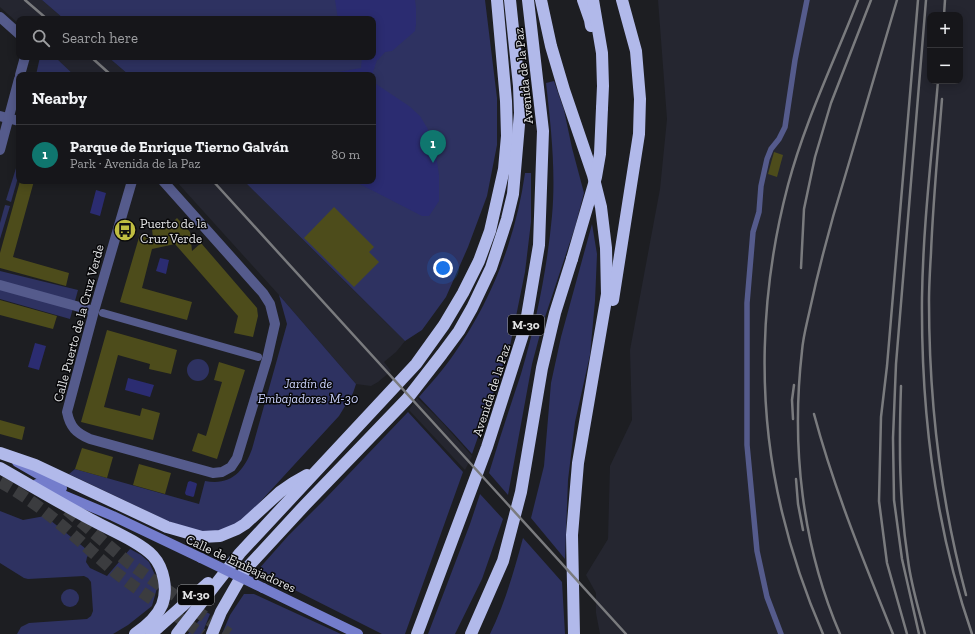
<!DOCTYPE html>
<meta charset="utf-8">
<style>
:root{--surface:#16161a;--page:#1f1f23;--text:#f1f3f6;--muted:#9e9fa2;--line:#353539;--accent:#0f766e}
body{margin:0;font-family:"Zilla Slab",serif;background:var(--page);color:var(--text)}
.controls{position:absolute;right:12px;top:12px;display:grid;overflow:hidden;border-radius:8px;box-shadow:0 2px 10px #0003}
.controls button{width:36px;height:36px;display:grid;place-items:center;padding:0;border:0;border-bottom:1px solid var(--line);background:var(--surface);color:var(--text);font:20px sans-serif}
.you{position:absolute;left:443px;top:268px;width:14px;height:14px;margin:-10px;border:3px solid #fff;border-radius:50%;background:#1a73e8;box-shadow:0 0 0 6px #1a73e833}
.badge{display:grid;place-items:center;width:26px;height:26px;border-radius:50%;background:var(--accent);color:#fff;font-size:13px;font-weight:700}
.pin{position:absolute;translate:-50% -33px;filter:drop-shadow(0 1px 2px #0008)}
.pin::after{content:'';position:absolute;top:21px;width:14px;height:12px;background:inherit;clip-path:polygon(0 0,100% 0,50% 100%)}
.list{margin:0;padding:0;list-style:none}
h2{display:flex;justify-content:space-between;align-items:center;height:52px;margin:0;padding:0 16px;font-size:17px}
h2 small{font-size:13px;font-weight:400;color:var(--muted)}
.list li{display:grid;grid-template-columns:26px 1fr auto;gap:12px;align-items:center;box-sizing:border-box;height:60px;padding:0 16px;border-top:1px solid var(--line)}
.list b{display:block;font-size:15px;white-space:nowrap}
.list p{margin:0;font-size:13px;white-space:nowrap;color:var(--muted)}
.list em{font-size:13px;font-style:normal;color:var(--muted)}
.icon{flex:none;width:22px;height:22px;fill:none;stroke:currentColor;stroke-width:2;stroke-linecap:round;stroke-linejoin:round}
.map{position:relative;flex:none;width:975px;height:634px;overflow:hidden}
.search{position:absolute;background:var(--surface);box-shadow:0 2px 10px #0003;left:16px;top:16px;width:360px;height:44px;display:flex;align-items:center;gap:10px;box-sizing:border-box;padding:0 14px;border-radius:8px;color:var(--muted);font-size:15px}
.panel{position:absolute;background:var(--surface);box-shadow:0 2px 10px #0003;left:16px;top:72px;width:360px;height:112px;border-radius:8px}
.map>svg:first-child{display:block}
.built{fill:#252630;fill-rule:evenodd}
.green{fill:#2e3261}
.water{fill:#2b2c71}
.building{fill:#4d4c1b}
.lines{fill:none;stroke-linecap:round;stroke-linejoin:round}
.motorway-tunnel{stroke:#3b3c3f;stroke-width:12;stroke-dasharray:12 6;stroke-linecap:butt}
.service{stroke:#555b8c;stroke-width:5.5}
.pedestrian{stroke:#555b8c;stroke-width:8}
.minor{stroke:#555b8c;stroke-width:10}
.secondary{stroke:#747dcc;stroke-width:10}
.motorway{stroke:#b1b9ea;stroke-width:12}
.rail{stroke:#7a7b7e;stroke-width:2.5}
.secondary-bridge{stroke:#747dcc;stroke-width:10}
.motorway-bridge{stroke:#b1b9ea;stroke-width:12}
.labels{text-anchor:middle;stroke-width:3;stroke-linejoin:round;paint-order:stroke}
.shield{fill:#08080a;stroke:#a1a2a4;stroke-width:1}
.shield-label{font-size:12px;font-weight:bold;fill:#e3e4e6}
.street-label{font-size:13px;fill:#e3e4e6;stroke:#08080a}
.poi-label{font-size:13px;fill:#e3e4e6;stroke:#08080a;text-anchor:start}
.park-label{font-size:13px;font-style:italic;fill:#cad1fb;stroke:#08080a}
</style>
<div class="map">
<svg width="975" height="634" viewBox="0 0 975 634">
<rect width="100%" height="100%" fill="#1d1e22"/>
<!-- built -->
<g class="built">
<polygon points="0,0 42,0 64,19 19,19 19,24 0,7"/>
<path d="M658 0H975V634H600L596 613V593L586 575 608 539 610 466 632 420 630 350 660 189 667 119ZM930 15H960V81H930Z"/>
<polygon points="55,57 108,57 129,75 74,75"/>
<polygon points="176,181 244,181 405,341 396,352 384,362 391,371 378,382 371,386 356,384 279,295"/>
<polygon points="417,398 439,419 472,456 465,470 409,410"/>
</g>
<!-- green -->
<g class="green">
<polygon points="42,0 485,0 497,98 497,145 487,196 468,247 446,297 422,330 405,341 244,181 373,181 373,75 129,75 108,57 373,57 373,19 64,19"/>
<polygon points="40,57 55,57 74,75 36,75"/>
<path d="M554 81 564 110 572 148 584 193 575 227 543 323 532 364 508 495 489 473C499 440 510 407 521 374 536 323 547 270 552 216 556 172 551 127 546 83Z"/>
<polygon points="17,165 19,165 19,174 11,202 6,200"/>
<path d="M525 173H531V222L525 272 510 346 472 454 454 434 419 397C431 383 444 369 454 354 492 300 516 237 525 173Z"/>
<polygon points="5,205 10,206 0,239 0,223"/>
<polygon points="592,224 597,254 595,301 590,355 575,422 568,480 565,559 531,518 544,466 551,383 561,337"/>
<polygon points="0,271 78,290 70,319 0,299"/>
<path d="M279 295 356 384 353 393 339 416 247 516 236 525 219 531H196L168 521 69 474 75 469 199 504 205 481C231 486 244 471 252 449L287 324Z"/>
<circle cx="198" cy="370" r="11"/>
<polygon points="408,412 463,472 405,634 382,634 257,571 288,536 325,499"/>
<polygon points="480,494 503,519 482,579 455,634 428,634 470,524"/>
<polygon points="0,511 23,520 45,516 91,553 87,557 86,562 90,568 107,576 130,549 141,555 149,562 155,575 157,588 152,606 128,625 113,634 17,634 21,627 29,623 87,619 91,616 93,611 91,582 88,578 84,576 28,579 24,578 0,563"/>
<path d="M523 538 562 582 565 634H490C505 603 514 571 523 538Z"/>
<circle cx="70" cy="598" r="9"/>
<polygon points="244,594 254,594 341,634 222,634 230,615"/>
<polygon points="206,612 210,614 202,634 188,634"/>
</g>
<!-- water -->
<g class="water">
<polygon points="335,0 415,0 416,8 416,24 415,31 392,51 385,52 378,60 377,60 372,75 321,75 361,68 362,57 373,57 373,19 338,19"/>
<polygon points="373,82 409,106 420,116 429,131 435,149 439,175 439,201 429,216 422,216 354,181 373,181"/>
<polygon points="96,190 106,193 100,216 90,213"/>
<polygon points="160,258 169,260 166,274 156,271"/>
<polygon points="35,343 46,346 39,370 28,367"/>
<polygon points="128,378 154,385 150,397 125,390"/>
<polygon points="190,481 196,483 197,484 194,496 193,497 186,495 185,493 188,482"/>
</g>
<!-- building -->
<g class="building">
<polygon points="774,152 783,155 777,177 768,174"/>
<polygon points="20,181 34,181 13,257 69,273 66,286 0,268 0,253"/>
<polygon points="334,207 374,247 369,252 379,262 354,287 304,238"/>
<polygon points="177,218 190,232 192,251 201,243 257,308 258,316 253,337 234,333 238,316 175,244 152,249 142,288 192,302 187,320 120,302 140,234 153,238 152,229 169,226"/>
<polygon points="0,300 57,316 53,329 0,315"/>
<polygon points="107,330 177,350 171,374 149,369 150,364 118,355 104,407 140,416 142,408 160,413 153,440 81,422"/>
<polygon points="219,362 245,370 217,459 192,451 198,433 206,436 222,382 214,380"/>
<polygon points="0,420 25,427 22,440 0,434"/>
<polygon points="82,448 113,457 107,478 75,469"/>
<polygon points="139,464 171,473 165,494 133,485"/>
</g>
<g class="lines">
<!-- motorway-tunnel -->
<g class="motorway-tunnel">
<path d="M0 482C43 505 78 540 115 572 143 594 173 613 202 634"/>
<polyline points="67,510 129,563 229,634"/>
</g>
<!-- service -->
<polyline class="service" points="781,634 767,597 757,551 747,445 747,303 753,232 759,212 761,186 767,159 771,149 779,139 785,127 795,60 807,0"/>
<!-- pedestrian -->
<polyline class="pedestrian" points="103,313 258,357"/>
<!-- minor -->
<g class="minor">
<polyline points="0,17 19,34"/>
<polyline points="20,75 25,57"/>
<polyline points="0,116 19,121"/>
<polyline points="0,150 19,79"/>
<path d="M132 181 94 311 67 412C70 427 76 433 90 439L213 473 222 472 231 467 237 458 267 359 275 324 270 304 263 293 163 181"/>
<polyline points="0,285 94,311"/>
</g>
<!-- secondary -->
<g class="secondary">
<polyline points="17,462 62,488"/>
<polyline points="37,484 113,516 201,558"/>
<polyline points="263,588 358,634"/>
</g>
<!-- motorway -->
<g class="motorway">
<polyline points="541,0 551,46 564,90 593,175 601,207 606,248 607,294 578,463 572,535 574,634"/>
<polyline points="583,0 590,20 591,26"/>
<polyline points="593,0 602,53 603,86 602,108"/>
<polyline points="613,300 639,134 640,99 636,51 622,0"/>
<polyline points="0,453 35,465 167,527 202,537 220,536 237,529 245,524 280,492 293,483 307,475"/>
<path d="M0 468C30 485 60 503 90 519 108 529 140 542 153 556 164 568 168 590 162 605 157 617 145 627 135 634"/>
<polyline points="151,634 208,583"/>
<polyline points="177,634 240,553 416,364 444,325 463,293 479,261 490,231 504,169 507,136 506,101 497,0"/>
<polyline points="212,634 221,612 245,570 305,505 407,399 442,354 459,331 472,308 491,268 507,219 513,194 520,113 519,86 510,0"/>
<polyline points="417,634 487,447 525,328 539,245 543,131 528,0"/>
<polyline points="471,634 503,561 521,492 542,368 555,313 572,259"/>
</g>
<!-- rail -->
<g class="rail">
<polyline points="25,0 47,19"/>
<polyline points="944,15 945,0"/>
<polyline points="91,57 111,75"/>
<path d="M938 81C932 153 923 225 922 298 921 411 935 527 972 634"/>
<path d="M942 99C938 150 933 201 931 253 930 269 929 285 929 301 929 401 940 498 966 595"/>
<polyline points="213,181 626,634"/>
<polyline points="801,268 804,209 815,157 831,103 871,0"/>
<path d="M901 386C899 444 899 502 908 560 911 585 919 610 925 634"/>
<path d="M814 414C834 489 864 562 893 634"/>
<polyline points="793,419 792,400 794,385"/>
<polyline points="796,479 798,504 803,530"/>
<path d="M823 634C806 595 792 554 782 512 756 405 760 291 788 185 805 121 834 62 858 0"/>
<path d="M840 634C802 546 791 446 802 351 803 337 807 323 810 309 820 263 832 218 846 173 863 115 880 57 897 0"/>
<polyline points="907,634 887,563 879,501 881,417 887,366 918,0"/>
<polyline points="919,634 902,559 894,500 893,438 896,364 926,0"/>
</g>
<!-- secondary-bridge -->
<polyline class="secondary-bridge" points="201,558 263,588"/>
<!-- motorway-bridge -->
<polyline class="motorway-bridge" points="572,259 596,177 600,154 602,108"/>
</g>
<!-- icons -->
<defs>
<g id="bus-disc" transform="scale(1.15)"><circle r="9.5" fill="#c0be41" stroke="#08080a"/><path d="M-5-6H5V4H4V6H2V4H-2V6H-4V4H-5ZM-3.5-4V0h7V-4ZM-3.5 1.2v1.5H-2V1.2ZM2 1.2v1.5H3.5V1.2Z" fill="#111"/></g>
</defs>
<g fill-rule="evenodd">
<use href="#bus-disc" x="125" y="230"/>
</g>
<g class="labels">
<!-- shield labels -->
<g class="shield">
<rect x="508" y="315" width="36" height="20" rx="3"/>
<rect x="178" y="585" width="36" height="20" rx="3"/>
</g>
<g class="shield-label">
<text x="526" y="329">M-30</text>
<text x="196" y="599">M-30</text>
</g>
<!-- street labels -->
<g class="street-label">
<text transform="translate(523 76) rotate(-96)" y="5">Avenida de la Paz</text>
<text transform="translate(78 323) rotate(-75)" y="5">Calle Puerto de la Cruz Verde</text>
<text transform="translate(491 390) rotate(-72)" y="5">Avenida de la Paz</text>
<text transform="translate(241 563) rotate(25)" y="5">Calle de Embajadores</text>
</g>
<!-- poi labels -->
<g class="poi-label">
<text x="140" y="228">Puerto de la<tspan x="140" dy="15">Cruz Verde</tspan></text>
</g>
<!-- park labels -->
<g class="park-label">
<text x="308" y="388">Jardín de<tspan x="308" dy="15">Embajadores M-30</tspan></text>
</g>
</g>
</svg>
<div class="controls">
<button>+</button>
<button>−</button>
</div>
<div class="you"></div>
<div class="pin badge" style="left:433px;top:163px">1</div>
<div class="search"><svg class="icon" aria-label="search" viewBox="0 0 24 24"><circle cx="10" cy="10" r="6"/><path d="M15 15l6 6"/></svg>Search here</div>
<section class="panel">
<h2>Nearby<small></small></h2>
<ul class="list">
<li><span class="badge">1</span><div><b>Parque de Enrique Tierno Galván</b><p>Park · Avenida de la Paz</p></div><em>80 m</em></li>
</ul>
</section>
</div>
